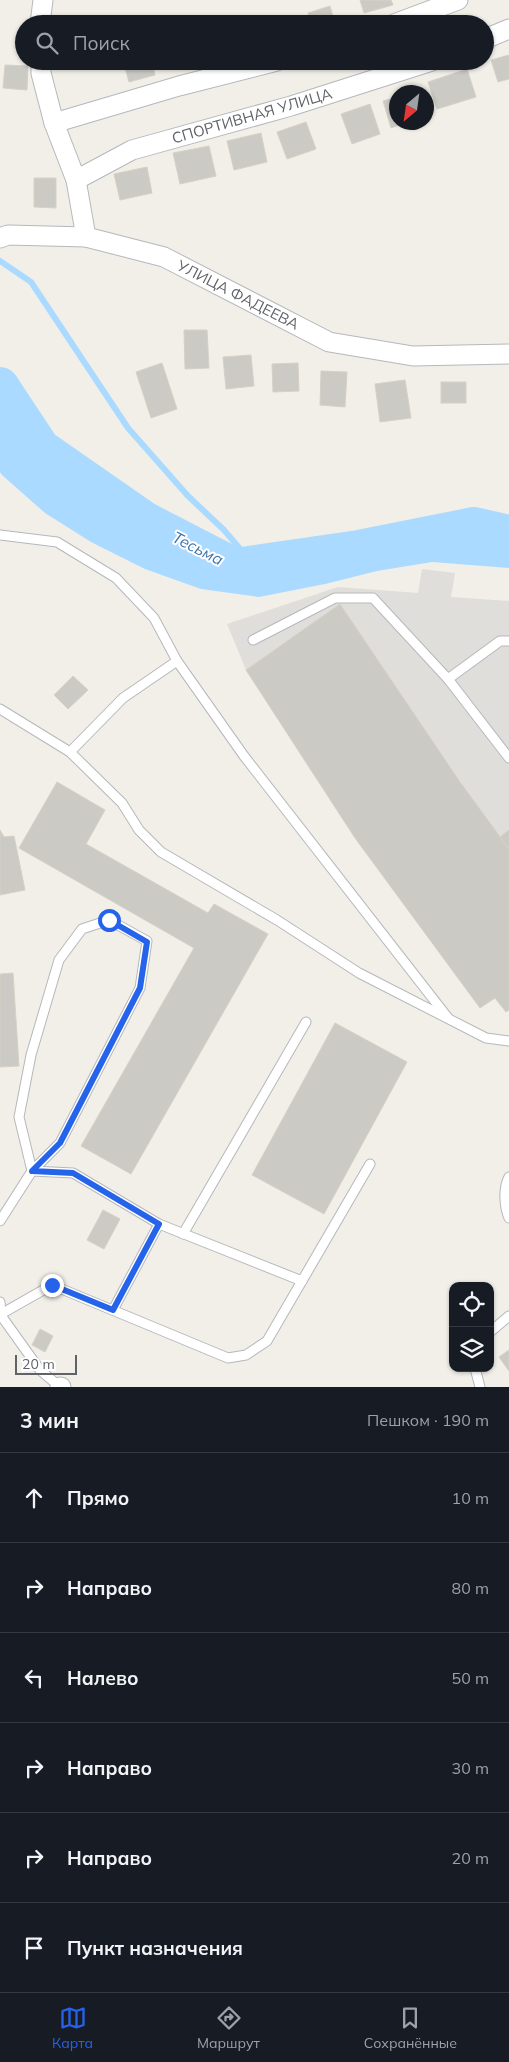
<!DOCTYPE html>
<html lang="ru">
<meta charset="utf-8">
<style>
:root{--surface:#171b24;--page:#20242c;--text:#f1f3f6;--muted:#9ea1a6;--line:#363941;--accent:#2563eb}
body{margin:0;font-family:Mulish,sans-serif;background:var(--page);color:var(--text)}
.controls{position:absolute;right:15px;bottom:15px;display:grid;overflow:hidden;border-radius:10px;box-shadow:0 1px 4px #0004}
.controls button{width:45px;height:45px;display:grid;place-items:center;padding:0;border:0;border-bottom:1px solid var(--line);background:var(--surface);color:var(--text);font:25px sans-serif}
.compass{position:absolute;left:389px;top:85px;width:45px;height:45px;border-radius:50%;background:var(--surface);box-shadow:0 1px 4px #0004;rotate:209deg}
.scale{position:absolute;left:15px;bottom:12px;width:62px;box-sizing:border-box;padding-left:5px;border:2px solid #5f6368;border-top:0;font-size:14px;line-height:18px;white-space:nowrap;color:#5f6368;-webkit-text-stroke:4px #fff;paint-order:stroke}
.stop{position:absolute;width:15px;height:15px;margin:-11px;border:4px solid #2563eb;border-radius:50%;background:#fff}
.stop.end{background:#2563eb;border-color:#fff;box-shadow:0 1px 5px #0008}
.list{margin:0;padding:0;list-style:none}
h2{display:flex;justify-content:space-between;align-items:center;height:65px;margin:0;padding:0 20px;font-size:21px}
h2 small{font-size:16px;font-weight:400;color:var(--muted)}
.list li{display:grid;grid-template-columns:32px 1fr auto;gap:15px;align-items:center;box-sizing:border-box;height:90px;padding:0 20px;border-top:1px solid var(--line)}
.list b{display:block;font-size:19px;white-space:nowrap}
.list em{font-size:16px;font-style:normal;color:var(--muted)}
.icon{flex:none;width:28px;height:28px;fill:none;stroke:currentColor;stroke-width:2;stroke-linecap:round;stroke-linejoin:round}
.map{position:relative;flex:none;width:509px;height:1387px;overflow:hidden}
.search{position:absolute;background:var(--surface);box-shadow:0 1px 4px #0004;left:15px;right:15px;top:15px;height:55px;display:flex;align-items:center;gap:12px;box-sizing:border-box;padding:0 18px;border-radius:28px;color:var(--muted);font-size:19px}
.sheet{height:605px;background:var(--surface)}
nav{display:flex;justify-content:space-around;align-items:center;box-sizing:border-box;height:70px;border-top:1px solid var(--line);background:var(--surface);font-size:14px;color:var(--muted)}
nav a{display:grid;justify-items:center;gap:2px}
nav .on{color:var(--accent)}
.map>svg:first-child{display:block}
.industrial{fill:#e0deda}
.water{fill:#aadaff}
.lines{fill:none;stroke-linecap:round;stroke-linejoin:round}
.stream{stroke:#aadaff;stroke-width:6}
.river{stroke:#aadaff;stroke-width:38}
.building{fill:#cccac5;stroke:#d6d1c6}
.service-casing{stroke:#b5b8bc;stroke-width:11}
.minor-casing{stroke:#b5b8bc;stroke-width:21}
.service{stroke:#fff;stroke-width:9}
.minor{stroke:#fff;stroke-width:19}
.route{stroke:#2563eb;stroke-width:6}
.labels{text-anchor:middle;stroke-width:4;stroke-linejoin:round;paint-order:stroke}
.street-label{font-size:15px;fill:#5f6368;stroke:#fff}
.water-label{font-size:16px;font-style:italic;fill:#4174aa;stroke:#fff}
</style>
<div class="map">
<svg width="509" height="1387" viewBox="0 0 509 1387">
<rect width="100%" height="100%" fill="#f1efe8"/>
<!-- industrial -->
<polygon class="industrial" points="422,569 455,573 451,597 509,601 509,1010 495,998 480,1008 355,838 246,670 227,624 338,587 418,593"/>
<!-- water -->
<polygon class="water" points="0,415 33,457 142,532 199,553 279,569 328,558 374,541 419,536 461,537 509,544 509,568 432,562 377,571 325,584 259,597 201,589 145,569 91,542 45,513 2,475 0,472"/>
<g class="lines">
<!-- stream -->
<polyline class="stream" points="0,261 31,282 128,428 188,496 224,530 253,564"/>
<!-- river -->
<polyline class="river" points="0,386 41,448 146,521 235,567 359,549 474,526 509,534"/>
</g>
<!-- building -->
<g class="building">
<polygon points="360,0 391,0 393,5 364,13"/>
<polygon points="330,6 335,24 311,24 308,13"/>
<polygon points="509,55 509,79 498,82 491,60"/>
<polygon points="123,61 152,61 155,75 129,82"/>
<polygon points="185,61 205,61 188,67"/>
<polygon points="5,65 28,66 27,90 3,88"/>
<polygon points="467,69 476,97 437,109 428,82"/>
<polygon points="396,97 396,122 408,122 391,128 383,101"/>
<polygon points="370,104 380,134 352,144 341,114"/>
<polygon points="306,122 316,149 287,159 277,132"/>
<polygon points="261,133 267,162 234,170 227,141"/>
<polygon points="209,146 216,176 180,184 173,153"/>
<polygon points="147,167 152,193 120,200 114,174"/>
<polygon points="34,178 56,178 56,208 34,207"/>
<polygon points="184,330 207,330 209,368 185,369"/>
<polygon points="251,355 254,386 226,389 223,357"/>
<polygon points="162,363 177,409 151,418 136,372"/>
<polygon points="298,363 299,391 273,392 272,364"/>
<polygon points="321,371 347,372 345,407 320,405"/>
<polygon points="405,380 411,418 380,422 375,384"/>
<rect x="441" y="382" width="25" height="21"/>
<polygon points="340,604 460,782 509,849 509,1010 506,1012 495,998 480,1008 355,838 246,670"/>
<polygon points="73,676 88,690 68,709 54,695"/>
<polygon points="57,782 105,810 86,844 208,913 214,904 268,934 131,1174 81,1146 194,948 19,848"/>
<polygon points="0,830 4,837 14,836 25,890 0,895"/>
<polygon points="509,830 509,849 500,837"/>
<polygon points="13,973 19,1066 0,1067 0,974"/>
<polygon points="335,1023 407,1062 324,1214 252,1175"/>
<polygon points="103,1210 120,1219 104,1249 87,1240"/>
<polygon points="40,1329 53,1336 45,1352 32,1345"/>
<polygon points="509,1350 509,1371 499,1357"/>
</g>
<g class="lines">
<!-- service casing -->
<g class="service-casing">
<g id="service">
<polyline points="0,535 57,542 116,578 154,618 177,661 244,756 448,1018"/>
<polyline points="253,640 335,598 373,598 448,679 500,641 509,641"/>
<polyline points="448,679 509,758"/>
<polyline points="0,709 70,752 122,803 139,830 161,852 277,920 359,973 486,1038 509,1041"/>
<polyline points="70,752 123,698 177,661"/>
<polyline points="32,1171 73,1173 159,1224 302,1281"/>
<path d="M509 1177C503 1188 504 1206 509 1218"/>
<polyline points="0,1221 32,1171 60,1143 140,988 147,941 109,920 82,929 59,960 31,1055 19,1117 32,1171"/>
<polyline points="183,1234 306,1022"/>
<polyline points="0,1302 1,1314 52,1285 228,1358 246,1355 267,1341 370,1164"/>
<polyline points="113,1310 159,1224"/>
<polyline points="0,1314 40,1370 60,1387"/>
<polyline points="490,1332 509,1316"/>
<polyline points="475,1368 480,1387"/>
</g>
</g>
<!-- minor casing -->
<g class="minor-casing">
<g id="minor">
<polyline points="40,24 43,0"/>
<polyline points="394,24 458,0"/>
<polyline points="485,39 509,29"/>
<polyline points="41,61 41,73 54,123 179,86 277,61"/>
<polyline points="54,123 76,180 86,237"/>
<polyline points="76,180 132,150 291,106 432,61"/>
<polyline points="0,238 8,235 86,237 164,257 329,342 413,356 509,354"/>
<polyline points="60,1387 61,1387"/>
</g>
</g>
<!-- service -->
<use href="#service" class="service"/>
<!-- minor -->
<use href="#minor" class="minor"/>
</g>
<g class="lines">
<!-- route -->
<polyline class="route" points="52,1285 113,1310 159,1224 73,1173 32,1171 60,1143 140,988 147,942 109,920"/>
</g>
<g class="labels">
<!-- street labels -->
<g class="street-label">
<text transform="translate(252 116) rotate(-16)" y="5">СПОРТИВНАЯ УЛИЦА</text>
<text transform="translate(238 295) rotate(27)" y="5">УЛИЦА ФАДЕЕВА</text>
</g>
<!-- water labels -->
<g class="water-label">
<text transform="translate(198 548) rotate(27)" y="6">Тесьма</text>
</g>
</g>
</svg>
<div class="controls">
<button><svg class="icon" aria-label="locate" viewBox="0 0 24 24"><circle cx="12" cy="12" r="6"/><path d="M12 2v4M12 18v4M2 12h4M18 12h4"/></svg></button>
<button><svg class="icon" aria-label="layers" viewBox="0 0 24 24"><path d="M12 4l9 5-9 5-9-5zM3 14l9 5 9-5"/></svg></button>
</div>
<svg class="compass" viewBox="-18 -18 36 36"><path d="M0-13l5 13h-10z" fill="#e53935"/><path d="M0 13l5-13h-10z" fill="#9ea1a6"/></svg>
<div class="scale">20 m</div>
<div class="stop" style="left:109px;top:920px"></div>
<div class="stop end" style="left:52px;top:1285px"></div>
<div class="search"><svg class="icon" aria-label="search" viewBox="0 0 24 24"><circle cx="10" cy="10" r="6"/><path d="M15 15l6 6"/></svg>Поиск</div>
</div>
<section class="sheet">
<h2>3 мин<small>Пешком · 190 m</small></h2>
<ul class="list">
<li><svg class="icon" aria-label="ahead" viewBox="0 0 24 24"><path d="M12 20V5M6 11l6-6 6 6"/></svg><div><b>Прямо</b></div><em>10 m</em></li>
<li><svg class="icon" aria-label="right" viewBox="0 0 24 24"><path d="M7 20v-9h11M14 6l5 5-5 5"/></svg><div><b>Направо</b></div><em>80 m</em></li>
<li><svg class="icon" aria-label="left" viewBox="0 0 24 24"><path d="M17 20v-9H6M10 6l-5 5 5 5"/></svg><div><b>Налево</b></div><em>50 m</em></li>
<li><svg class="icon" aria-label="right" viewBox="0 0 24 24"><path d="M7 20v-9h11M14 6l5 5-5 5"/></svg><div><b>Направо</b></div><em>30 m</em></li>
<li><svg class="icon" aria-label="right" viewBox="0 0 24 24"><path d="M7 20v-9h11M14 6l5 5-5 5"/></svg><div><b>Направо</b></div><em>20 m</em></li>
<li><svg class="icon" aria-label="arrive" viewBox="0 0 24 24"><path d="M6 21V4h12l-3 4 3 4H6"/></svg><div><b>Пункт назначения</b></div></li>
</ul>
</section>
<nav>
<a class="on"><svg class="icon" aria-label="map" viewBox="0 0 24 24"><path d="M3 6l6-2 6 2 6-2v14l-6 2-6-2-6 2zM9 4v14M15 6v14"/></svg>Карта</a>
<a><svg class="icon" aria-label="directions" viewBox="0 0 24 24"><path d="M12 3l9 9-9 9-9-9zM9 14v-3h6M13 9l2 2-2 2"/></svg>Маршрут</a>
<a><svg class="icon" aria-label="saved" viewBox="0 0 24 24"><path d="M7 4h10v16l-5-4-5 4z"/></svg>Сохранённые</a>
</nav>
